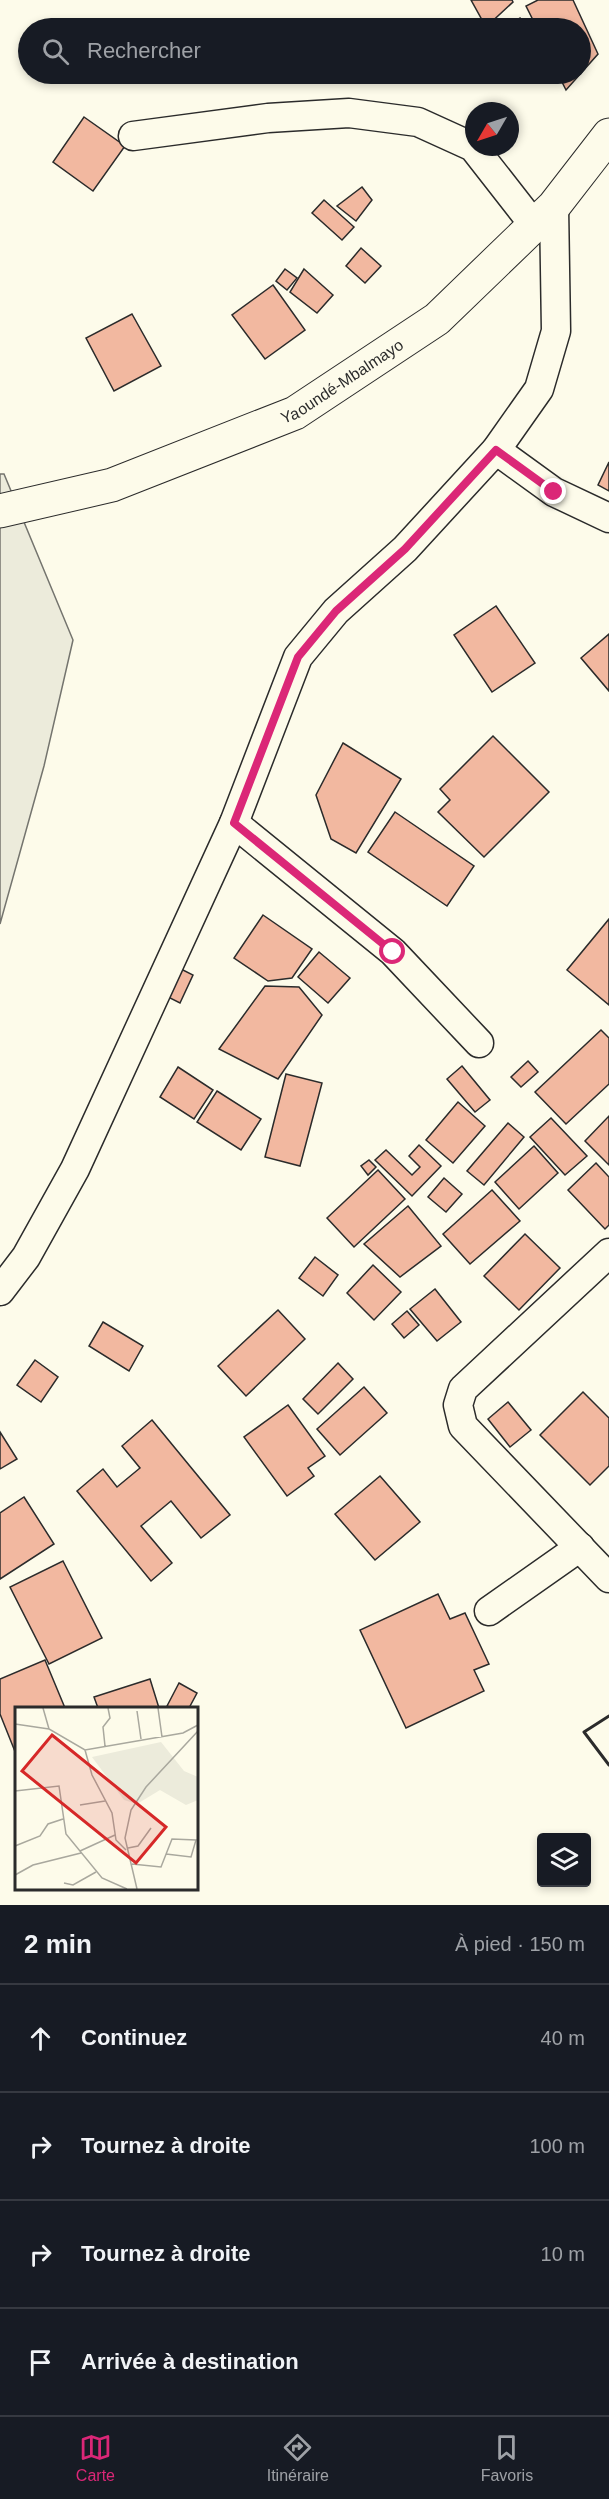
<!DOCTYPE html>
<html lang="fr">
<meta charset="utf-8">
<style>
:root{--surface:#171b24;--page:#242831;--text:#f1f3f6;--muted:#9ea1a6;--line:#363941;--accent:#db2777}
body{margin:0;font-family:Arial,sans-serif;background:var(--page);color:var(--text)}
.controls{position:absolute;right:18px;bottom:18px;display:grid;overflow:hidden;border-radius:6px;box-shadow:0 3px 9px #0003}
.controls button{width:54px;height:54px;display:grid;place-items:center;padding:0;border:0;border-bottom:2px solid var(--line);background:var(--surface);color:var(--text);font:30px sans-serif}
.compass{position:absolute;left:465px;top:102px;width:54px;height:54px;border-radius:50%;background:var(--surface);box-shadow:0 3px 9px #0003;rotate:231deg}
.stop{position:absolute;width:18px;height:18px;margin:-14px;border:4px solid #db2777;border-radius:50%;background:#fff}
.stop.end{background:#db2777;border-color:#fff;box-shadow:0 2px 6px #0008}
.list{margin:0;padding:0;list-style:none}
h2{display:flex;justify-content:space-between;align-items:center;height:78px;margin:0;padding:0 24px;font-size:26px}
h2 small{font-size:20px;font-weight:400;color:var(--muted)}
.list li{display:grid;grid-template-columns:39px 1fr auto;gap:18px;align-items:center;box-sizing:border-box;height:108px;padding:0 24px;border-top:2px solid var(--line)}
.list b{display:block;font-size:22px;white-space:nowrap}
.list em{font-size:20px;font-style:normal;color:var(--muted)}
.icon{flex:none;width:33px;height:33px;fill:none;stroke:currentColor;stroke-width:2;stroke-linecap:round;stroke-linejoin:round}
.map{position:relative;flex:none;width:609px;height:1905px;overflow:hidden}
.search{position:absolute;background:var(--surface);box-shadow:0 3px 9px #0003;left:18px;right:18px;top:18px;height:66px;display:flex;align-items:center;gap:15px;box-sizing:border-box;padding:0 21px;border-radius:33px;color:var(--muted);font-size:22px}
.sheet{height:510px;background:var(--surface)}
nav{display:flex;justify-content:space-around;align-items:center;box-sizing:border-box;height:84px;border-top:2px solid var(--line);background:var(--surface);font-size:16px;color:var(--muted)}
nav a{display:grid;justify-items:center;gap:3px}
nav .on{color:var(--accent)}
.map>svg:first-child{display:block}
.green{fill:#ecebdb;stroke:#74746e;stroke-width:1.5}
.building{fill:#f2b8a0;stroke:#2b2b2b;stroke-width:1.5}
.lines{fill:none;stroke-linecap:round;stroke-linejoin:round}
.street-casing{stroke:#2b2b2b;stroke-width:31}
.highway-casing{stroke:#2b2b2b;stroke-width:35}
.street{stroke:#fdfbea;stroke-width:28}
.highway{stroke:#fdfbea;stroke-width:33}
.wall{stroke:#2b2b2b;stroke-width:3}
.route{stroke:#db2777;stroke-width:8}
.labels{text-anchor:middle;stroke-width:4.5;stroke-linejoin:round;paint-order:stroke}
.street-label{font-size:16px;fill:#2b2b2b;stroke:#fdfbea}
.inset-road{fill:none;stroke:#a9a89e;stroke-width:1.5}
.view{fill:#d62828;fill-opacity:0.15;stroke:#d62828;stroke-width:3}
.inset-edge{fill:none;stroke:#2b2b2b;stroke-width:3}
</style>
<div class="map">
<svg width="609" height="1905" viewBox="0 0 609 1905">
<rect width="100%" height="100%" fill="#fdfbea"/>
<!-- green -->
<polygon class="green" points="0,474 4,474 73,640 44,766 0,924"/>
<!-- building -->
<g class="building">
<polygon points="471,0 512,0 513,2 486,27"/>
<polygon points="538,0 573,0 598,54 566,90 558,74 580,74 580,28 537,28 526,6"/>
<polygon points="520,18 526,28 503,28"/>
<polygon points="492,74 513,74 498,83"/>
<polygon points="84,117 125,146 93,191 53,162"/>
<polygon points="362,187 372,200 356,221 337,206"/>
<polygon points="324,200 354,227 342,240 312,213"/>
<polygon points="361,248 381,266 365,283 346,266"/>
<polygon points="285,269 297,278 287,290 276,281"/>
<polygon points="304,269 333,295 317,313 290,292"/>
<polygon points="273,285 305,330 265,359 232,315"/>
<polygon points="132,314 161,366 114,391 86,338"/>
<polygon points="609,462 609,491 598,485"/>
<polygon points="496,606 535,663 492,692 454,635"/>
<polygon points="609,634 609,691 581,658"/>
<polygon points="493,736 549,792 484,857 438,812 450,800 440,789"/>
<polygon points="343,743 401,779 356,853 331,839 316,795"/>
<polygon points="395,812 474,866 447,906 368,852"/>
<polygon points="263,915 312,949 292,978 268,981 234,958"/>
<polygon points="609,919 609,1005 567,970"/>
<polygon points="319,952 350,978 328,1003 298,977"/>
<polygon points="177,967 193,975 180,1003 164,995"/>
<polygon points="265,986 299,987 322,1015 278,1079 219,1049"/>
<polygon points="601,1030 609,1038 609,1084 566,1124 535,1092"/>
<polygon points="528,1061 538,1072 521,1087 511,1077"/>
<polygon points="462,1066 490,1100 475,1112 447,1079"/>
<polygon points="178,1067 213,1090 194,1119 160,1097"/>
<polygon points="286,1074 322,1083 300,1166 265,1157"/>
<polygon points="217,1091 261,1119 241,1150 197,1122"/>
<polygon points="458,1102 485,1126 453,1163 426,1140"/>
<polygon points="609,1116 609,1165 585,1141"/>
<polygon points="551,1118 587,1156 565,1175 530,1137"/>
<polygon points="508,1123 524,1137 484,1185 467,1171"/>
<polygon points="419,1145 441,1166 412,1196 375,1160 386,1150 412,1175 420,1167 409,1156"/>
<polygon points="534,1146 558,1173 519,1209 495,1182"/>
<polygon points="369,1160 376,1167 368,1175 361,1166"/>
<polygon points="596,1163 609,1177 609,1225 605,1229 568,1190"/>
<polygon points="378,1170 405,1199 354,1247 327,1218"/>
<polygon points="444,1178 462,1194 446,1212 428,1197"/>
<polygon points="492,1190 520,1221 470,1264 443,1234"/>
<polygon points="408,1206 441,1246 400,1277 364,1244"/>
<polygon points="525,1234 560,1268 519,1310 484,1276"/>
<polygon points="315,1257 338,1275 323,1296 299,1278"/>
<polygon points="373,1265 401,1292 374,1320 347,1293"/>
<polygon points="435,1289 461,1322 437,1341 410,1309"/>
<polygon points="278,1310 305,1339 246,1396 218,1366"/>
<polygon points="407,1311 419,1325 404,1338 392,1324"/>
<polygon points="103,1322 143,1346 129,1371 89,1346"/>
<polygon points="35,1360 58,1377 41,1402 17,1385"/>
<polygon points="338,1363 353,1379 318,1414 303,1399"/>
<polygon points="364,1387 387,1413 340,1455 317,1429"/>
<polygon points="583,1392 609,1418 609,1466 590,1485 540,1435"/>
<polygon points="508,1402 531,1430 510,1447 488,1419"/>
<polygon points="288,1405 325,1456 308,1468 314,1476 287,1496 244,1437"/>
<polygon points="152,1420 230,1515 201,1538 171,1501 141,1526 172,1563 151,1581 77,1491 103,1469 117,1487 140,1468 122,1446"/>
<polygon points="0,1432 17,1459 0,1469"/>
<polygon points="380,1476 420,1522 375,1560 335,1514"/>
<polygon points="24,1497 54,1544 0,1579 0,1513"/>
<polygon points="63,1561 102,1638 49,1664 10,1587"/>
<polygon points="438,1594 450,1619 465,1613 489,1664 474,1670 484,1691 406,1728 360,1630"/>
<polygon points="45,1660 65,1708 16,1708 16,1754 0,1714 0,1679"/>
<polygon points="150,1679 159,1708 98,1708 94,1697"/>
<polygon points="179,1683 197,1693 189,1708 172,1708 167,1706"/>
</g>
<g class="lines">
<!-- street casing -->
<g class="street-casing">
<g id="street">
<polyline points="133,136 268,118 349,113 418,122 473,147 534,225"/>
<polyline points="496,450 554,492 609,518"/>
<polyline points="234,823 393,952 479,1043"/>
<polyline points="609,1253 463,1389 458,1405 463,1426 609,1578"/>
<polyline points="0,1291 26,1257 75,1169 234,823 298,657 336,611 405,549 496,450 539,389 556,331 554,206"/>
<polyline points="489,1611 580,1547"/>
</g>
</g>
<!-- highway casing -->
<g class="highway-casing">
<g id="highway">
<path id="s1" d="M0 511 112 485 295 413 437 319 554 206 609 135"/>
</g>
</g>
<!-- street -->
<use href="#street" class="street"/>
<!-- highway -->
<use href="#highway" class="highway"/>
<!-- wall -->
<polyline class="wall" points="609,1716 584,1732 609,1765"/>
</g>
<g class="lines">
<!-- route -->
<polyline class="route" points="393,952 234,823 298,657 336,611 405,549 496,450 554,492"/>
</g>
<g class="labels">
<!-- street labels -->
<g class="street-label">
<text dy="6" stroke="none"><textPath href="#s1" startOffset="368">Yaoundé-Mbalmayo</textPath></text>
</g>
</g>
<!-- overview -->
<g transform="translate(15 1707)">
<rect width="183" height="183" fill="#fdfbea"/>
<path d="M146 35 169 64 183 70V93L171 98 145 83 122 97 109 93 77 50Z" fill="#ecebdb"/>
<path class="inset-road" d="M28 1 34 22 70 43 168 26 183 18M143 1 147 30M122 4 126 32M0 17 34 22M90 39 88 20 95 11 93 1M70 43 77 68 97 106 101 133 111 143M0 84 44 79 51 127 87 171 112 182M65 98 90 94M0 139 25 129 33 117 48 112M113 141 123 139 136 121M65 144 100 128M117 157 146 160 157 132 181 133 176 150 151 147M0 168 18 158 66 146M49 176 58 178 81 165M122 182 110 131 116 103 131 80 183 24"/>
<path class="view" d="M37 28 151 120 121 156 7 64Z"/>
<rect width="183" height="183" class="inset-edge"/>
</g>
</svg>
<div class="controls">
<button><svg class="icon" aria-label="layers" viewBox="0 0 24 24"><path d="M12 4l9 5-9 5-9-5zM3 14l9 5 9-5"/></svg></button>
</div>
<svg class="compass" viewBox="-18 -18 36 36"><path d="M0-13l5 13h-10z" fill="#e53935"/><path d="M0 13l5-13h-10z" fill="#9ea1a6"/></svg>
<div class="stop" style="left:393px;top:952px"></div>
<div class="stop end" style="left:554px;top:492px"></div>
<div class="search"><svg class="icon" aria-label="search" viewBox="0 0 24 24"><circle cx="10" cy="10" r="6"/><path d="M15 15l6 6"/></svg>Rechercher</div>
</div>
<section class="sheet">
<h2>2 min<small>À pied · 150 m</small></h2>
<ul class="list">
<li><svg class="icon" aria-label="ahead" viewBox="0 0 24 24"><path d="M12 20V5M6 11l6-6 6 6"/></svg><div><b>Continuez</b></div><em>40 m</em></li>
<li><svg class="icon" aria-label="right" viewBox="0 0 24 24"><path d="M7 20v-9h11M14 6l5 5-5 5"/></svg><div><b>Tournez à droite</b></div><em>100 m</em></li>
<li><svg class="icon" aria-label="right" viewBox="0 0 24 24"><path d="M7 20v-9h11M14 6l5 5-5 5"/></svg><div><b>Tournez à droite</b></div><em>10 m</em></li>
<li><svg class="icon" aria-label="arrive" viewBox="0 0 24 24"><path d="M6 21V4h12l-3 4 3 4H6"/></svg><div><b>Arrivée à destination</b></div></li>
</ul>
</section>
<nav>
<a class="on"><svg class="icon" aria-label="map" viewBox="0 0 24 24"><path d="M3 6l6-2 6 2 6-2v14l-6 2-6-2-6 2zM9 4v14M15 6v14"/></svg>Carte</a>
<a><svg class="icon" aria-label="directions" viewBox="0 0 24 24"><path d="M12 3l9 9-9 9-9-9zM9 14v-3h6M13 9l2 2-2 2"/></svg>Itinéraire</a>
<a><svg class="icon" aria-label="saved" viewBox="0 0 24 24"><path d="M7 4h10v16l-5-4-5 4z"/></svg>Favoris</a>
</nav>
